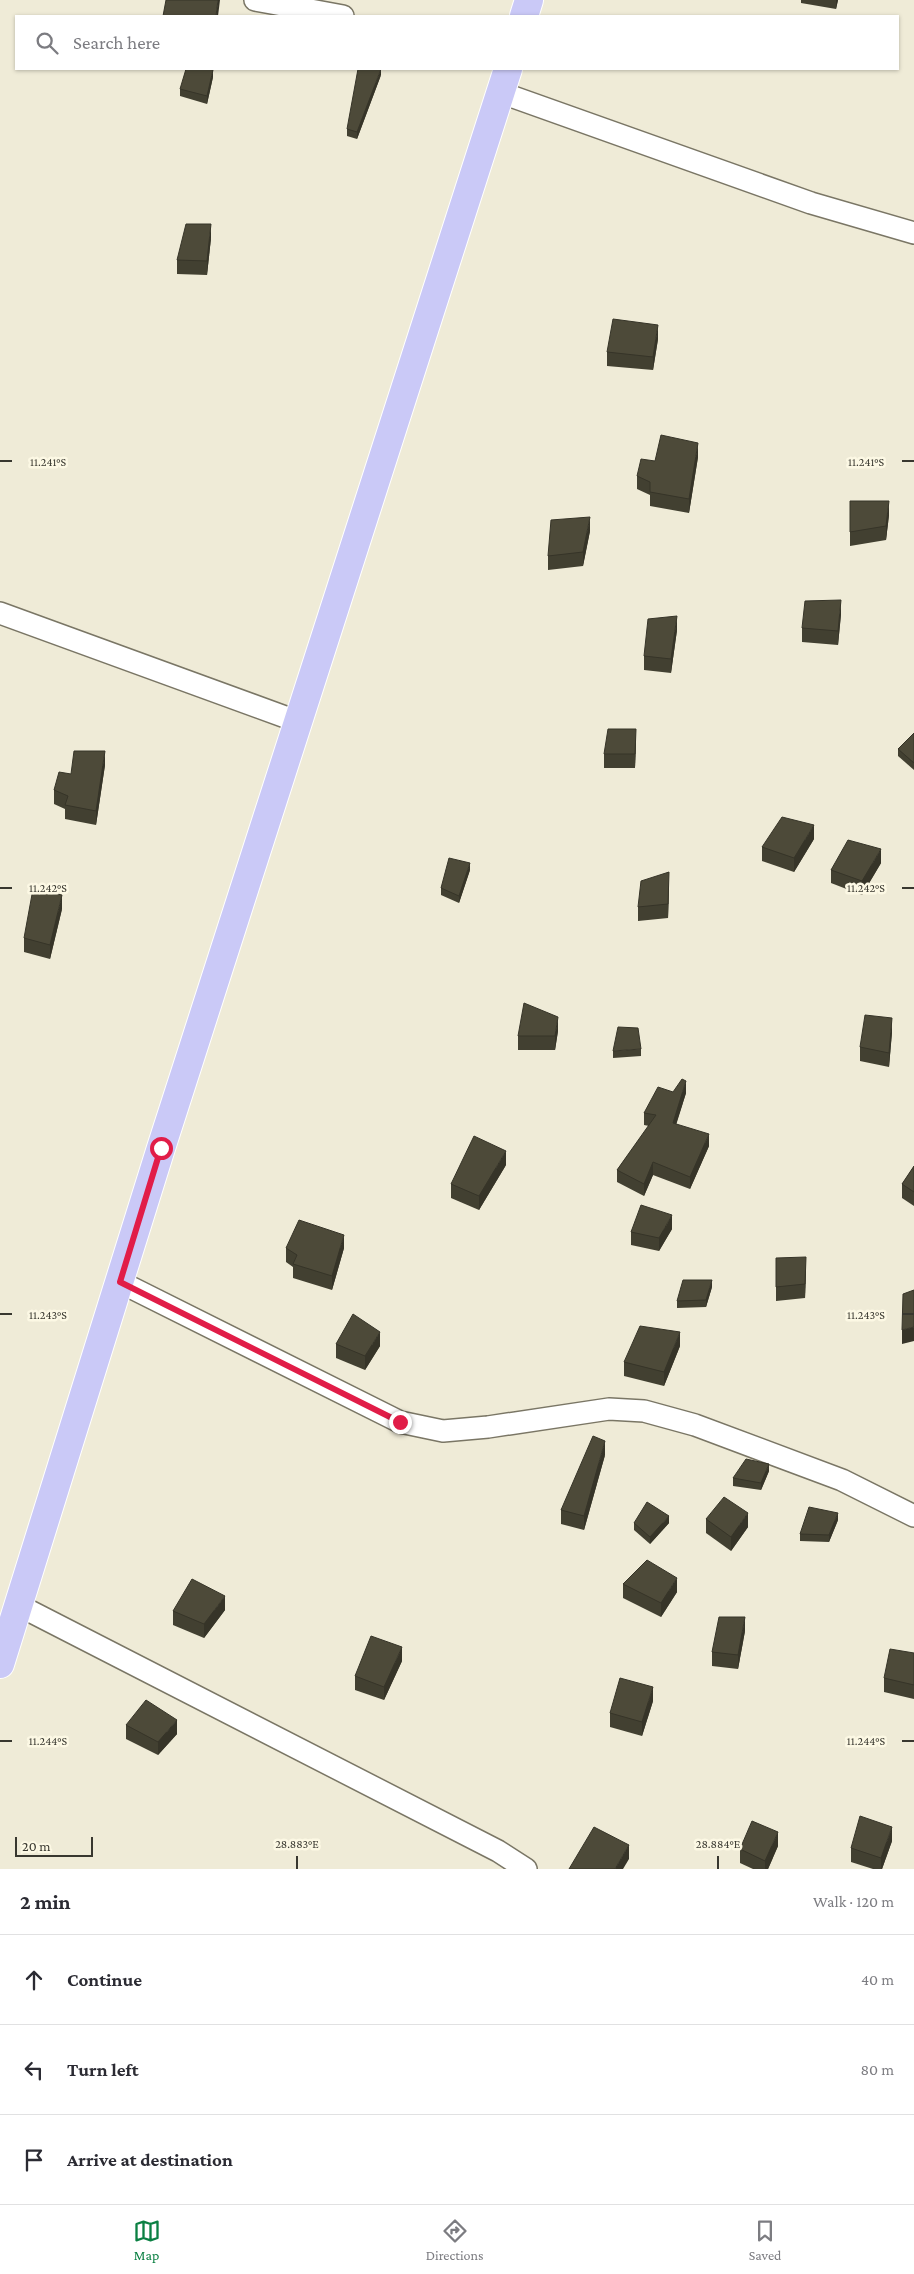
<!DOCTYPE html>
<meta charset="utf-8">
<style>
:root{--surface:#fff;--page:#f7f7f7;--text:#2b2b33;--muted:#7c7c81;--line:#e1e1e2;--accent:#0b8043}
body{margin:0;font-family:"Crimson Pro",serif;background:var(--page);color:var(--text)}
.scale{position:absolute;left:15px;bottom:12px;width:78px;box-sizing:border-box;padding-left:5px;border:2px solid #38372f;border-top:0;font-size:14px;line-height:18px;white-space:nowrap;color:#38372f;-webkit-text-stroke:4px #fcf8e4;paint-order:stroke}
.stop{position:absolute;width:15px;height:15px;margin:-11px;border:4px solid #e11d48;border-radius:50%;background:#fff}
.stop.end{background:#e11d48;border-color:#fff;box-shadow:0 1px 5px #0008}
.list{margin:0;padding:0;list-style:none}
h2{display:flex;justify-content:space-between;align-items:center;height:65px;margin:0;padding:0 20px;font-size:21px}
h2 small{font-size:16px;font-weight:400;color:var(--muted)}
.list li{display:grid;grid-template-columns:32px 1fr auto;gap:15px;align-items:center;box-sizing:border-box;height:90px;padding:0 20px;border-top:1px solid var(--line)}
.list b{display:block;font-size:19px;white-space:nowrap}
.list em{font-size:16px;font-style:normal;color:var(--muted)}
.icon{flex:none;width:28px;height:28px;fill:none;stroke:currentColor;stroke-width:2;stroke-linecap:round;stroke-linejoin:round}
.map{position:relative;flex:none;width:914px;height:1869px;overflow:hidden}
.search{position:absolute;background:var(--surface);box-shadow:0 1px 4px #0004;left:15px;right:15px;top:15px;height:55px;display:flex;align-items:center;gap:12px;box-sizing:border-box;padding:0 18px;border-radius:0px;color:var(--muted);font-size:19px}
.sheet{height:335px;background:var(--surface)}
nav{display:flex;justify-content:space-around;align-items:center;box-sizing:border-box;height:70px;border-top:1px solid var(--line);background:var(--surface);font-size:14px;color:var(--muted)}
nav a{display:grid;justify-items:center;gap:2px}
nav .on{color:var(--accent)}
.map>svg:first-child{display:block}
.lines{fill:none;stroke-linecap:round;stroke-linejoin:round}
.street-casing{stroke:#7a7665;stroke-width:24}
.primary-casing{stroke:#fff;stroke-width:30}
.street{stroke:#fff;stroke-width:21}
.primary{stroke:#cac9f7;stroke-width:28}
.wall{fill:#424031}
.shaded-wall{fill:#363428}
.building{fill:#4d4a39;stroke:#363428}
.route{stroke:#e11d48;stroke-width:6}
.ticks{fill:none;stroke:#38372f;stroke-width:2}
.ticks-label{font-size:12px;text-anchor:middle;fill:#38372f;stroke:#fcf8e4;stroke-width:5;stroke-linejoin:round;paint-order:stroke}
</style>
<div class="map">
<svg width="914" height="1869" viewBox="0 0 914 1869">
<rect width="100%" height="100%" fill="#efebd7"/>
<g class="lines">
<!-- street casing -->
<g class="street-casing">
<g id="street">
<polyline points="255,0 343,16"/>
<polyline points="502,93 811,203 914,233"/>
<polyline points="0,613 299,722"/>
<polyline points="120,1282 400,1422 443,1431 488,1427 609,1409 644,1411 695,1425 842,1480 914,1516"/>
<polyline points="18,1605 498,1851 526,1869"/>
</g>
</g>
<!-- primary casing -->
<g class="primary-casing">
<g id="primary">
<polyline points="524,16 529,0"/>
<polyline points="0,1664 161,1148 508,69"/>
</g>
</g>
<!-- street -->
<use href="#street" class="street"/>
<!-- primary -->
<use href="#primary" class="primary"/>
</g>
<!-- wall -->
<g class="wall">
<polygon points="801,0 838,0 836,9 801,3"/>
<polygon points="381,75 357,139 347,136 347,129"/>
<polygon points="213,77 207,104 180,96 180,89"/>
<polygon points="211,238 207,275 177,274 177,260"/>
<polygon points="658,339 653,370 607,366 607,352"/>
<polygon points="698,457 689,513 650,506 650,495 637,489 637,476 655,461"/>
<polygon points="850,501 889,515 886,540 850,546"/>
<polygon points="590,531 583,566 548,570 548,556"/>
<polygon points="841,614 838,645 802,642 802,628"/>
<polygon points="677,630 671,673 644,670 644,656"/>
<polygon points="914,733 914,770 898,756 898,749"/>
<polygon points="636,743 635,768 604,768 604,754"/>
<polygon points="105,765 96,825 65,819 65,809 54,804 54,790 71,774"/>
<polygon points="814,839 794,872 762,861 762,847"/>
<polygon points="881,863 862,895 831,883 831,870"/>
<polygon points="470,870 459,903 441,895 441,888"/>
<polygon points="669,886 668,918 638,921 638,907"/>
<polygon points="62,909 50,959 24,952 24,938"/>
<polygon points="558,1031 555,1050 518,1050 518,1036"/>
<polygon points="892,1032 889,1067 860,1061 860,1047"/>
<polygon points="641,1049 641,1056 613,1058 613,1051"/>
<polygon points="673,1092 686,1093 676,1124 709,1146 690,1189 653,1175 644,1196 617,1182 617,1170 649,1126 644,1125 644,1113"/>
<polygon points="506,1165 479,1210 451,1198 451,1184"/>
<polygon points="914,1166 914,1206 902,1198 902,1184"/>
<polygon points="672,1229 659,1251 631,1245 631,1232"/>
<polygon points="286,1248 344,1248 332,1290 293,1278 293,1267 286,1262"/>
<polygon points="776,1258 806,1271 805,1298 776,1301"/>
<polygon points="712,1287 706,1307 677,1308 677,1301"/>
<polygon points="336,1344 380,1346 365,1370 336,1358"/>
<polygon points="680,1346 664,1386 624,1376 624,1362"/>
<polygon points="605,1455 584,1530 561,1524 561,1510"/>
<polygon points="769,1471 761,1490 733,1486 733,1478"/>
<polygon points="706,1519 748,1527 731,1551 706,1533"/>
<polygon points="838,1520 829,1542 800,1541 800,1534"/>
<polygon points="634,1523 669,1523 650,1544 634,1530"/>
<polygon points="623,1584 677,1592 661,1617 623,1598"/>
<polygon points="225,1610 204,1638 173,1625 173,1611"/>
<polygon points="745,1631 738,1669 712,1666 712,1652"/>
<polygon points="914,1653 914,1699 884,1692 884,1678"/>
<polygon points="402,1661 384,1700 355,1690 355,1676"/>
<polygon points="653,1701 642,1736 610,1727 610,1713"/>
<polygon points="126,1725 177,1734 158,1755 126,1739"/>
<polygon points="892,1841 882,1869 873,1869 851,1862 851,1848"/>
<polygon points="778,1846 768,1869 753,1869 740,1863 740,1849"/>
</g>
<!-- shaded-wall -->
<g class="shaded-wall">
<polygon points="218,0 220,0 218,16 216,16"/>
<polygon points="836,0 838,0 836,9"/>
<polygon points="381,69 381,75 357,139 357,132"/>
<polygon points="213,70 213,77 207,104 207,96"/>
<polygon points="211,224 211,238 207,275 207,261"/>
<polygon points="658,325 658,339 653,370 653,357"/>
<polygon points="698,443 698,457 689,513 689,499"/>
<polygon points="889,501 889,515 886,540 886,526"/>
<polygon points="590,517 590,531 583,566 583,552"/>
<polygon points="841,600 841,614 838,645 838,631"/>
<polygon points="677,616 677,630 671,673 671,659"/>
<polygon points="636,729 636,743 635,768 635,754"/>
<polygon points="105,751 105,765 96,825 96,811"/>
<polygon points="814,825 814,839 794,872 794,858"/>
<polygon points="881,849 881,863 862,895 862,881"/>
<polygon points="470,863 470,870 459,903 459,896"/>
<polygon points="669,872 669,886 668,918 668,904"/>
<polygon points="62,895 62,909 50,959 50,945"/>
<polygon points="558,1017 558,1031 555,1050 555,1036"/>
<polygon points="892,1018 892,1032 889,1067 889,1053"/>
<polygon points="686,1081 686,1093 673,1135 673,1123"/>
<polygon points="709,1134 709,1146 690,1189 690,1177"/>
<polygon points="506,1151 506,1165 479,1210 479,1196"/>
<polygon points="653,1162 653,1175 644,1196 644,1184"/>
<polygon points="672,1215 672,1229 659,1251 659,1238"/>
<polygon points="344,1235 344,1248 332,1290 332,1276"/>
<polygon points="806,1257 806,1271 805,1298 805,1284"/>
<polygon points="712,1280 712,1287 706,1307 706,1300"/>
<polygon points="914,1327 914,1341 902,1344 902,1330"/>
<polygon points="380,1332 380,1346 365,1370 365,1356"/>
<polygon points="680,1332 680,1346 664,1386 664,1372"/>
<polygon points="605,1441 605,1455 584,1530 584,1516"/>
<polygon points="769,1464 769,1471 761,1490 761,1483"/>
<polygon points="748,1513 748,1527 731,1551 731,1537"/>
<polygon points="838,1513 838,1520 829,1542 829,1535"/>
<polygon points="669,1516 669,1523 650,1544 650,1537"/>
<polygon points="677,1578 677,1592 661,1617 661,1603"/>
<polygon points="225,1596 225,1610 204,1638 204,1624"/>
<polygon points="745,1617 745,1631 738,1669 738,1655"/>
<polygon points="402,1647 402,1661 384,1700 384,1687"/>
<polygon points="653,1687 653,1701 642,1736 642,1722"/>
<polygon points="177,1720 177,1734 158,1755 158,1742"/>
<polygon points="892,1827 892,1841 882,1869 881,1869 881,1858"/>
<polygon points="778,1832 778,1846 768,1869 765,1869 765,1861"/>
<polygon points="629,1845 629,1859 623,1869 615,1869"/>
</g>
<!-- building -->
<g class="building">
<polygon points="166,0 218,0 216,16 163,16"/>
<polygon points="186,69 209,69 213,70 207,96 180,89"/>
<polygon points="358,69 381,69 357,132 347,129"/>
<polygon points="186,224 211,224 207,261 177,260"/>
<polygon points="613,319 658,325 653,357 607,352"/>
<polygon points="661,435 698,443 689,499 650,492 650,482 637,476 641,459 655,461"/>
<polygon points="850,501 889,501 886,526 850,532"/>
<polygon points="590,517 583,552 548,556 551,520"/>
<polygon points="841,600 838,631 802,628 805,601"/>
<polygon points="677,616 671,659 644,656 648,619"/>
<polygon points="608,729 636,729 635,754 604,754"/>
<polygon points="914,733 914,763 898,749"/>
<polygon points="74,751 105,751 96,811 65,805 68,796 54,790 59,772 71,774"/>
<polygon points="782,817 814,825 794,858 762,847"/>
<polygon points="848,840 881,849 862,881 831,870"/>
<polygon points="449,858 470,863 459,896 441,888"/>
<polygon points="669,872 668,904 638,907 641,881"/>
<polygon points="33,889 62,895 50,945 24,938"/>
<polygon points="524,1003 558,1017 555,1036 518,1036"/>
<polygon points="865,1015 892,1018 889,1053 860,1047"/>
<polygon points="618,1027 638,1028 641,1049 613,1051"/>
<polygon points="682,1079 686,1081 673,1123 709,1134 690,1177 653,1162 644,1184 617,1170 656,1115 644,1113 658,1087 673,1092"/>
<polygon points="474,1136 506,1151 479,1196 451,1184"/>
<polygon points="914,1166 914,1192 902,1184"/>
<polygon points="641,1205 672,1215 659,1238 631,1232"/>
<polygon points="299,1220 344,1235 332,1276 293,1264 297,1255 286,1248"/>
<polygon points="806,1257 805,1284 776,1287 776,1258"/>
<polygon points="683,1280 712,1280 706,1300 677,1301"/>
<polygon points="914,1290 914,1327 902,1330 903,1294"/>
<polygon points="353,1314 380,1332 365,1356 336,1344"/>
<polygon points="640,1326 680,1332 664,1372 624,1362"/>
<polygon points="593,1436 605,1441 584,1516 561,1510"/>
<polygon points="746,1459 769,1464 761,1483 733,1478"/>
<polygon points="724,1497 748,1513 731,1537 706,1519"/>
<polygon points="647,1502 669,1516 650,1537 634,1523"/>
<polygon points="809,1507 838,1513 829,1535 800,1534"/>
<polygon points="647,1560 677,1578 661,1603 623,1584"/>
<polygon points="192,1579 225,1596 204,1624 173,1611"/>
<polygon points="719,1617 745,1617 738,1655 712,1652"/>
<polygon points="371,1636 402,1647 384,1687 355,1676"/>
<polygon points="890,1649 914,1653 914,1685 884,1678"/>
<polygon points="620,1678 653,1687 642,1722 610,1713"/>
<polygon points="146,1700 177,1720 158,1742 126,1725"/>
<polygon points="860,1816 892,1827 881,1858 851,1848"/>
<polygon points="752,1821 778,1832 765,1861 740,1849"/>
<polygon points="594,1827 629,1845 615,1869 569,1869"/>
</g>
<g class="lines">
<!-- route -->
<polyline class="route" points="161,1148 120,1282 400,1422"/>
</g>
<!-- ticks -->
<path class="ticks" d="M0 461H12M902 461H914M0 888H12M902 888H914M0 1314H12M902 1314H914M0 1741H12M902 1741H914M297 1856V1869M718 1856V1869"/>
<g class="ticks-label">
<text x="48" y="466">11.241°S</text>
<text x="866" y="466">11.241°S</text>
<text x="48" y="892">11.242°S</text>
<text x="866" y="892">11.242°S</text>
<text x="48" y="1319">11.243°S</text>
<text x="866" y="1319">11.243°S</text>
<text x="48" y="1745">11.244°S</text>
<text x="866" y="1745">11.244°S</text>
<text x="297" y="1848">28.883°E</text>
<text x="718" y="1848">28.884°E</text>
</g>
</svg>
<div class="scale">20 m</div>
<div class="stop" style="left:161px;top:1148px"></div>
<div class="stop end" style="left:400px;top:1422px"></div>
<div class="search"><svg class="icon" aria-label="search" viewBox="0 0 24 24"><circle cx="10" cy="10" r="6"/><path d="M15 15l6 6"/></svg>Search here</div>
</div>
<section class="sheet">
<h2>2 min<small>Walk · 120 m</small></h2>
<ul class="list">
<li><svg class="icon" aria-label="ahead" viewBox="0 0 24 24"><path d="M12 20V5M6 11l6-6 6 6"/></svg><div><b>Continue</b></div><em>40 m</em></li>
<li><svg class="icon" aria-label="left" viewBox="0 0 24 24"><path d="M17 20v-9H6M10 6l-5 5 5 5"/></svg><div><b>Turn left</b></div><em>80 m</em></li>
<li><svg class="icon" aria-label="arrive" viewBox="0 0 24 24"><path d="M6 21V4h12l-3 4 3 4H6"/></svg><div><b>Arrive at destination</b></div></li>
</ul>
</section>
<nav>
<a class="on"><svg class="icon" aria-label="map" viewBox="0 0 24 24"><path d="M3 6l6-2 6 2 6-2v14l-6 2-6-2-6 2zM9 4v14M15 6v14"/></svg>Map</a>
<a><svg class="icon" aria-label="directions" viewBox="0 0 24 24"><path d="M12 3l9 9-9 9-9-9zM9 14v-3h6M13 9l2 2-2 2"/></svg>Directions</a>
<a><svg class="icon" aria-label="saved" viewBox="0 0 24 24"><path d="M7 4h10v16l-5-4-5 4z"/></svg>Saved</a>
</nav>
